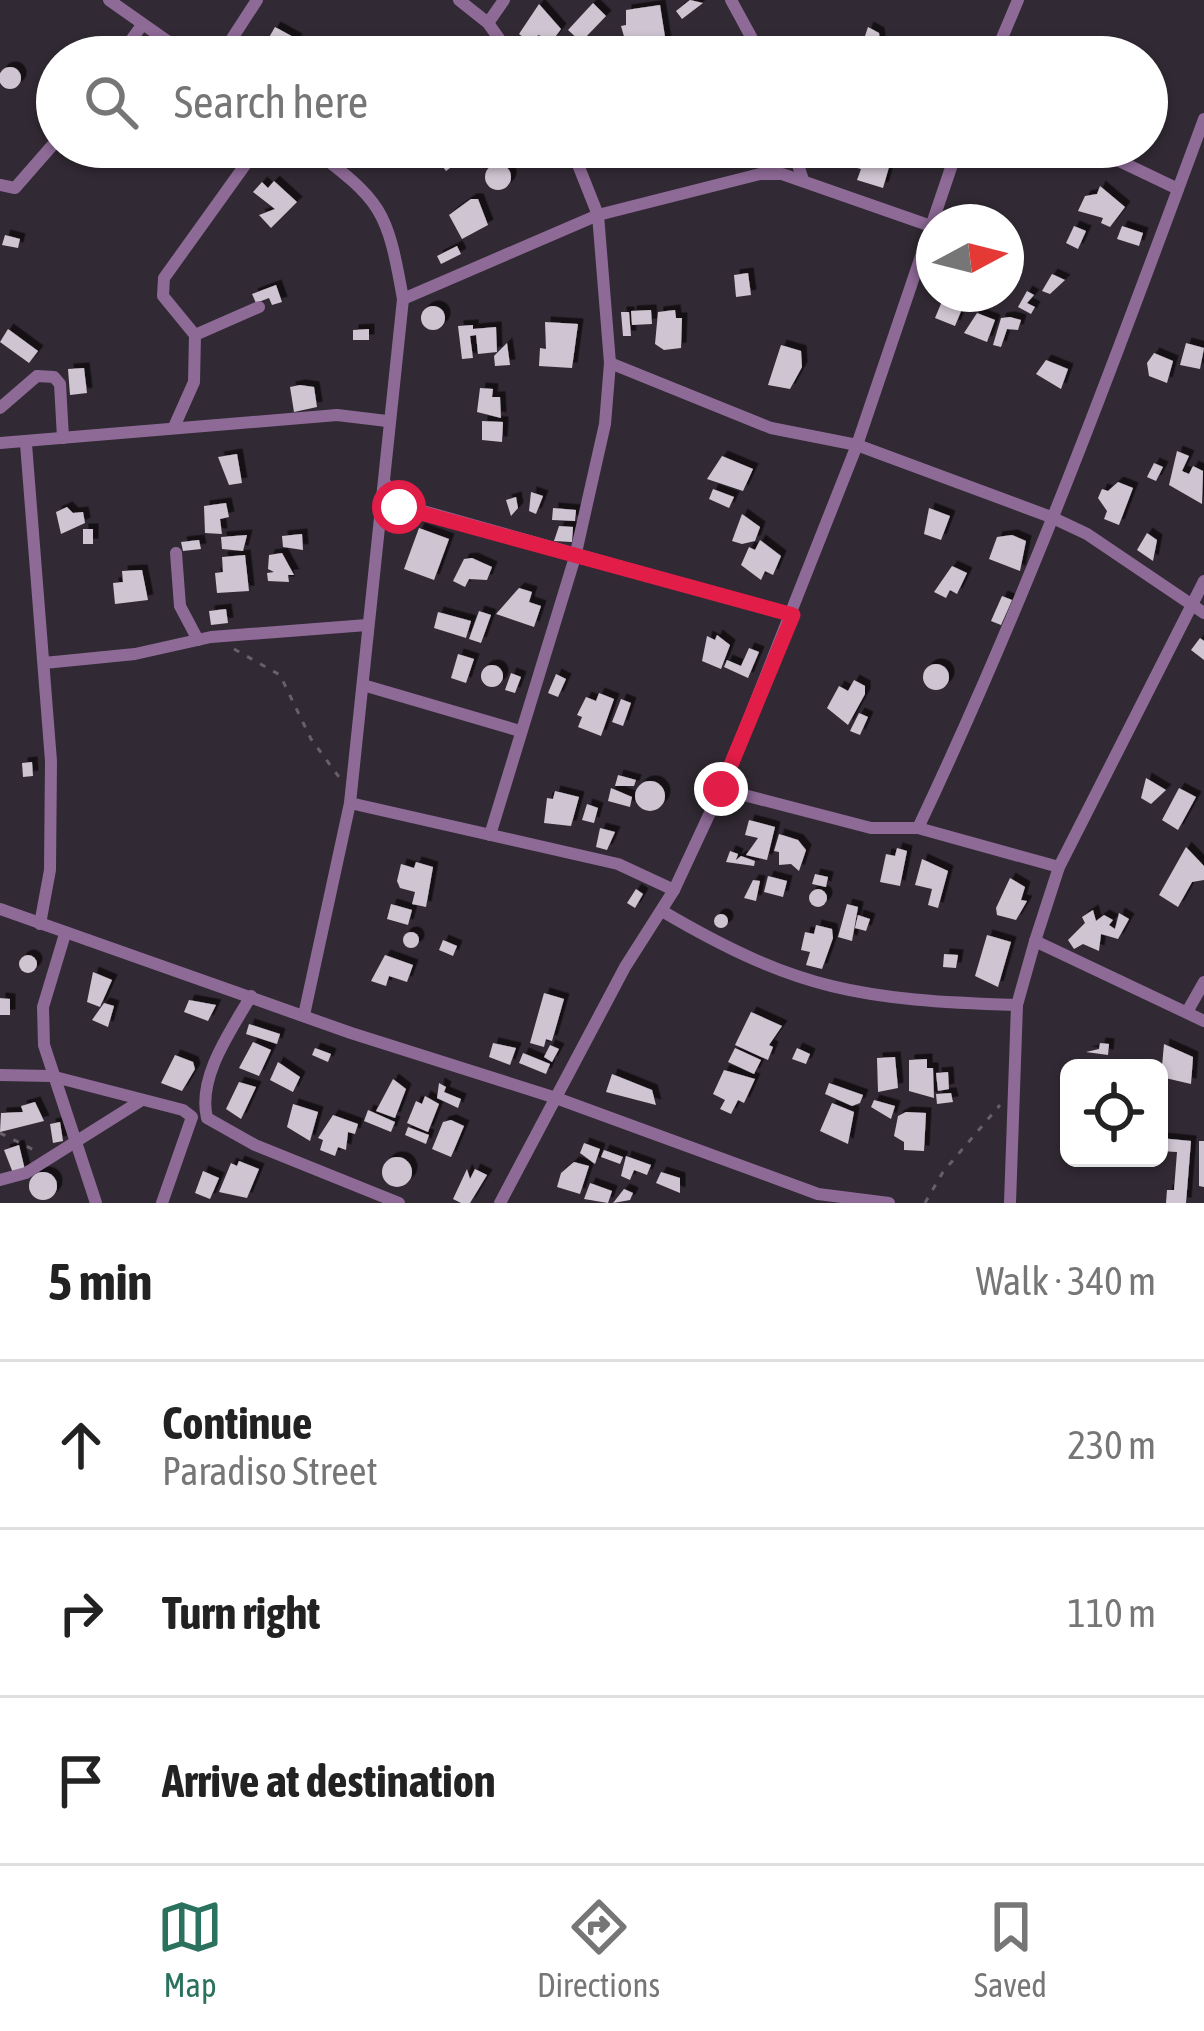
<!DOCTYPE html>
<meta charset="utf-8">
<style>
:root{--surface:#fff;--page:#f2f2f2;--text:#222;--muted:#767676;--line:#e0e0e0;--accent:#2b725e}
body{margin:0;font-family:"Asap Condensed",sans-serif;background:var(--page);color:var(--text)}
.controls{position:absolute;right:36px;bottom:36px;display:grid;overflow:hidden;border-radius:18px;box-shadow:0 3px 9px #0004}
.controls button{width:108px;height:108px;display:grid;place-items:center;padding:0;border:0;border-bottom:3px solid var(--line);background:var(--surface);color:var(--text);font:60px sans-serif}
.compass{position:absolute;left:916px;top:204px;width:108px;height:108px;border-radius:50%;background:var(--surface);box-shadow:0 3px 9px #0004;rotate:83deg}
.stop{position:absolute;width:36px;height:36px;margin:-27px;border:9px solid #e11d48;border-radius:50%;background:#fff}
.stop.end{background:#e11d48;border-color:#fff;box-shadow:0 3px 12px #0008}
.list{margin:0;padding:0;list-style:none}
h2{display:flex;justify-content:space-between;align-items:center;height:156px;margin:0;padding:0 48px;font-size:51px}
h2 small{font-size:39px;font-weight:400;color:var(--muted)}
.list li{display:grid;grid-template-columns:78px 1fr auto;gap:36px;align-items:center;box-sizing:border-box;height:168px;padding:0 48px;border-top:3px solid var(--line)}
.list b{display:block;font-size:45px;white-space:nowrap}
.list p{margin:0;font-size:39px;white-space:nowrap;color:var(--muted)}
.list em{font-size:39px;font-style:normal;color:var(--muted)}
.icon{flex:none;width:66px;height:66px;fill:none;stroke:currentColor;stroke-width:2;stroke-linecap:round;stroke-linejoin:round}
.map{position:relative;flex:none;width:1204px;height:1203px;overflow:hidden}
.search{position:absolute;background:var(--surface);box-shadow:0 3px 9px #0004;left:36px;right:36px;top:36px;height:132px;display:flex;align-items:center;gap:30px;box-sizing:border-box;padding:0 42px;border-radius:66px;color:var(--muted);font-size:45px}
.sheet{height:660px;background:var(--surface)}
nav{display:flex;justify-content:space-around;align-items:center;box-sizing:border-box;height:168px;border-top:3px solid var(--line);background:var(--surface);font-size:33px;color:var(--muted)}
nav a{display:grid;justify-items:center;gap:6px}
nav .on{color:var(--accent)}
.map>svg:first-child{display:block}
.building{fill:#cfc5d2;filter:url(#shadow)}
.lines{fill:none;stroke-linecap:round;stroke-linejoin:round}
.path{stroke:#676069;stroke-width:3;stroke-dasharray:6 9;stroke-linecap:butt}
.street{stroke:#8e6a97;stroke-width:12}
.route{stroke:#e11d48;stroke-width:15}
</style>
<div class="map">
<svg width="1204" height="1203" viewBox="0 0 1204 1203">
<defs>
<filter id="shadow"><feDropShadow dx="5.5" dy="-5.5" stdDeviation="0" flood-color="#0009"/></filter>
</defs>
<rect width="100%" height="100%" fill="#312933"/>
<!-- building -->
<g class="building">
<polygon points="690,0 703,3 682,19 676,11"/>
<polygon points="593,3 606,16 581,42 568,30"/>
<polygon points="539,4 561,29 553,40 538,35 532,44 519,34"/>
<polygon points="660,5 666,43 638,47 637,40 625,40 621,26 626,25 626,10"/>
<polygon points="275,27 297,39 287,57 264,46"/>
<polygon points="868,27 879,33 880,41 870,53 861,48"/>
<polygon points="392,47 403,54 415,57 382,57"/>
<circle cx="10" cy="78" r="11"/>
<polygon points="434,147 454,147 462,159 446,171 430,150"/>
<circle cx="694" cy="156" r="8"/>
<polygon points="869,151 877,154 874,162 889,167 883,188 857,180 861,169 853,167 858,153 868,156"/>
<circle cx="498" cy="177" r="13"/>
<polygon points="274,181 297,202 271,228 259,215 275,209 253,192 262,182 268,188"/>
<polygon points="1100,186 1125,207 1110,227 1101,223 1103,218 1078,211 1085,196 1097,194"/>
<polygon points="471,199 478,199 488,225 462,239 449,215"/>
<polygon points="1074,226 1086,231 1078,249 1066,243"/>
<polygon points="1122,226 1143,233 1139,246 1117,239"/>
<polygon points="5,235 20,239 18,248 2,245"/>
<polygon points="457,246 461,254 441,264 437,256"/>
<polygon points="748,273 751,295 736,297 734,275"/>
<polygon points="1052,274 1065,280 1050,294 1042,291"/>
<polygon points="276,285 282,302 272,305 269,298 256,303 252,294"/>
<polygon points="1027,291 1034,295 1027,303 1035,307 1031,314 1018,307"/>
<polygon points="945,294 954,294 952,299 964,304 955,326 935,318"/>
<circle cx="433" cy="318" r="12"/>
<polygon points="651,310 652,324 632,325 631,311"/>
<polygon points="675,310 676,318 682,318 681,348 664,350 655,344 658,312"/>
<polygon points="621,312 629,312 631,336 623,336"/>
<polygon points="977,313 995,320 987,342 964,333"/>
<polygon points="1010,317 1021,320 1018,330 1007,329 1001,347 993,345 1001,318"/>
<polygon points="545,322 578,324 572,368 539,366 540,348 546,349"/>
<polygon points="473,325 473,329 496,327 497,352 478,354 476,335 470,336 473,358 462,359 458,326"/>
<polygon points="8,329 38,351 29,363 0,342"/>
<polygon points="369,329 369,340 353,340 353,330"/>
<polygon points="507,343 510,365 495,366 494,356"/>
<polygon points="1186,343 1204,348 1200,369 1180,365"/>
<polygon points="781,345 801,351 802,367 790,389 768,385"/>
<polygon points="1154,353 1173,361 1167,383 1149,376 1147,363"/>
<polygon points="1046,360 1068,369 1061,389 1036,374"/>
<polygon points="84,368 87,393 70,395 68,369"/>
<polygon points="300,385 314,387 317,407 294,412 290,387"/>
<polygon points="480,388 493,389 492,397 500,397 501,418 477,412"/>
<polygon points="482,421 503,422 502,442 482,440"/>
<polygon points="1177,451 1189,456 1182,471 1189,474 1193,466 1203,471 1202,504 1169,485"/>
<polygon points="237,454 242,483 229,485 218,457"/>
<polygon points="722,456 753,469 743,491 707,479"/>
<polygon points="1154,463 1163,467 1156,481 1147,477"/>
<polygon points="1118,482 1133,488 1119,525 1104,519 1107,511 1098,498 1102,489 1108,491"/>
<polygon points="713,489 734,497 729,508 709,499"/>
<polygon points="531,492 543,496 536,514 529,511"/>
<polygon points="516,497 518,508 511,516 506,500"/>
<polygon points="226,503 229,517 220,519 222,534 205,533 204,506"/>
<polygon points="67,507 73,513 83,512 85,523 61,534 56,512"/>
<polygon points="553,508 576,510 575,521 552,520"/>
<polygon points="929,508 950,516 941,540 924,534"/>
<polygon points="742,514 760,527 755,541 742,544 732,541"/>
<polygon points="559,526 573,527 572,542 554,541"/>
<polygon points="419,528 449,539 434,580 404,569"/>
<rect x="83" y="529" width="10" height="15"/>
<polygon points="1147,533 1157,540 1153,561 1137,550"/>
<polygon points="302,534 303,550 283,547 282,536"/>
<polygon points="247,535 243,551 222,549 221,537"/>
<polygon points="1012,535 1026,541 1020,571 989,559 997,537"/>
<polygon points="199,540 201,549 183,551 181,542"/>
<polygon points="760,540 781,556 773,575 765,571 761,580 741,565 749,547 755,550"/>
<polygon points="282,553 294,575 288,575 289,582 268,581 267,573 274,572 268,569 269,555"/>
<polygon points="245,555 249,591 217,593 215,573 223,572 222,557"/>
<polygon points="472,558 492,567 487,580 469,579 465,587 453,581 464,559"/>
<polygon points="952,566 967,573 957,594 950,590 946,598 934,592"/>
<polygon points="142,570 148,600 115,604 113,583 123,582 122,571"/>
<polygon points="519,588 532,592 529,602 541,606 534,627 496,614"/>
<polygon points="1002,596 1012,600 1001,625 991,621"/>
<polygon points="226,609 228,623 211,625 209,611"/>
<polygon points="479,611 491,615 481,643 469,639"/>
<polygon points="438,612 471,621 466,638 434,628"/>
<polygon points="717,635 730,645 721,669 702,661 707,636 715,640"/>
<polygon points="1200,638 1204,641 1204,660 1191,650"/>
<polygon points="749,648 759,652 748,678 724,667 727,660 741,666"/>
<polygon points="458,654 474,659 466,683 451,678"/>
<circle cx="936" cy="677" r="13"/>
<circle cx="492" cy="676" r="11"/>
<polygon points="511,673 521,677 515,693 505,690"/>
<polygon points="556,674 566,679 558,697 548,693"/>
<polygon points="854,680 865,686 865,694 848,725 827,708 839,686 848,691"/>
<polygon points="599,693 614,699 601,736 578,727 582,717 577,715 586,697 596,701"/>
<polygon points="621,699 631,703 623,726 612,722"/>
<polygon points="859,713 868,717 860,735 850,731"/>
<polygon points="32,762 33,776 23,777 22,763"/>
<polygon points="618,775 636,780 634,786 615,786"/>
<polygon points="1146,778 1166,790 1151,804 1141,798"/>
<circle cx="650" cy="796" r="15"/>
<polygon points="611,788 632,797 630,807 608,801"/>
<polygon points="1179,788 1196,797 1178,830 1162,820"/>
<polygon points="555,791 579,797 571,826 544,823 547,798 553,799"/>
<polygon points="587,804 598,808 594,823 582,820"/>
<polygon points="749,820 775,827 767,860 746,855 758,838 745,835"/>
<polygon points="600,828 615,832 607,850 596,847"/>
<polygon points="779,834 798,840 806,850 799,871 791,864 779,865 779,852 774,851"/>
<polygon points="1186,847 1204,866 1204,880 1192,882 1178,907 1159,895"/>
<polygon points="897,848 907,851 900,886 880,882 886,854 895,856"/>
<polygon points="730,851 738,854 736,860 741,856 755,861 754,866 726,862"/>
<polygon points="922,859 948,871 938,908 928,905 932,889 915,885"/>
<polygon points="416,862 433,867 426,907 412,904 415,892 400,888 397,881 401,864 414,868"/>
<polygon points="815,874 828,877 826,887 812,884"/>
<polygon points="768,876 787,881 783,897 764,892"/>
<polygon points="1010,878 1025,887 1021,900 1027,901 1016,920 997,915 996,908"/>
<polygon points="753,880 760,881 756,901 744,898"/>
<circle cx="818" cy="898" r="9"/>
<polygon points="636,889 643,894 635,908 627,903"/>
<polygon points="391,904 412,910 408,925 387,919"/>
<polygon points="847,904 858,907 852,941 838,937"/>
<polygon points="1093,910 1096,921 1104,915 1113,920 1109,925 1115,929 1119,913 1129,919 1118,939 1101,934 1099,951 1083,944 1074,949 1068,940 1085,923 1082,917"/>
<circle cx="721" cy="921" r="7"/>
<polygon points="858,915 870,919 866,931 855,928"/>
<polygon points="816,925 832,929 833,938 822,969 806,965 810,952 801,950 805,932 814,934"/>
<circle cx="411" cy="940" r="8"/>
<polygon points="987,935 1011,942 998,987 975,976"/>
<polygon points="443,940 457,946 453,956 439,950"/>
<polygon points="944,954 958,955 956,968 943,967"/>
<circle cx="28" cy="964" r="9"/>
<polygon points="385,955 413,965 407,982 389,976 386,986 371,981"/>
<polygon points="93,972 112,980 100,1007 87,1002"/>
<polygon points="544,993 564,999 552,1041 546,1039 544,1047 530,1043"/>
<polygon points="0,998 10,999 10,1015 0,1015"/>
<polygon points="189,1000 216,1005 208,1021 184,1012"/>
<polygon points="104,1003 114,1006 108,1027 92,1020"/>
<polygon points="751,1012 782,1026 769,1045 773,1047 768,1060 735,1045"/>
<polygon points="249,1024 280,1034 277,1044 246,1034"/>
<polygon points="253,1042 271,1050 259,1076 239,1068"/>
<polygon points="493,1043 516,1048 510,1065 489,1057"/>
<polygon points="1100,1043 1109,1044 1108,1055 1086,1052 1099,1049"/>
<polygon points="1164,1044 1193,1057 1191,1084 1161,1077"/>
<polygon points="550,1045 559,1049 552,1062 544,1057"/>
<polygon points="315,1048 331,1054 328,1062 312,1055"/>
<polygon points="735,1048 761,1060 754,1074 728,1062"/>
<polygon points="797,1048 810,1054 806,1064 792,1059"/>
<polygon points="523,1053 550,1064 546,1074 519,1063"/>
<polygon points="175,1055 193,1062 195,1069 182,1091 161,1083"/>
<polygon points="895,1057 898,1088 878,1092 877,1058"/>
<polygon points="927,1059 927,1068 933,1068 934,1098 909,1091 909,1060"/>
<polygon points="278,1062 300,1077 293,1092 270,1080"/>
<polygon points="724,1070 755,1079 744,1103 738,1100 731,1114 720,1109 725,1100 713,1094"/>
<polygon points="948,1072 949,1089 938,1091 936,1073"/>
<polygon points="612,1074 652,1090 656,1105 606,1092"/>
<polygon points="393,1079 406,1089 395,1118 376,1111"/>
<polygon points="239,1082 256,1087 241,1119 226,1109"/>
<polygon points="439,1083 446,1087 444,1092 461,1099 458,1108 437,1098"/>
<polygon points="829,1083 863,1095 860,1103 852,1106 825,1094"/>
<polygon points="951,1093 953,1102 937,1104 936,1094"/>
<polygon points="425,1096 439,1104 428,1132 407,1123 416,1101 422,1104"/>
<polygon points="874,1100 895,1106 891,1119 871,1107"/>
<polygon points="35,1102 44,1121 0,1132 1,1113 23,1112 21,1106"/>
<polygon points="832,1103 854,1112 848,1144 820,1131"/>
<polygon points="293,1104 318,1112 310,1141 287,1127"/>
<polygon points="368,1110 395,1122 391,1132 364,1121"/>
<polygon points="906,1112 926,1113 924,1151 904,1150 904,1142 894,1136 898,1116"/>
<polygon points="333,1115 358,1124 355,1134 348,1132 346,1150 338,1147 335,1156 320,1150 323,1140 318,1138"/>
<polygon points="451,1120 464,1126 451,1157 432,1149 443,1122"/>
<polygon points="60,1122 63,1141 53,1143 50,1124"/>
<polygon points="408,1127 429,1135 426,1144 405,1135"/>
<polygon points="1160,1138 1191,1141 1186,1203 1166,1203 1167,1190 1174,1190 1177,1152 1160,1151"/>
<polygon points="1199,1141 1204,1141 1204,1187 1199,1186"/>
<polygon points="584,1143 600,1149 595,1164 580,1153"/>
<polygon points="19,1145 25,1170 13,1173 4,1150"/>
<polygon points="604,1150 623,1157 620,1164 601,1157"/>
<polygon points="626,1156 651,1165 647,1175 634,1170 630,1180 621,1176"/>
<circle cx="397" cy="1172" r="15"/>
<polygon points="239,1161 259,1169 247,1198 219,1192 231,1163 237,1166"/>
<polygon points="574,1162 589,1166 580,1194 557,1187 561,1173"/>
<polygon points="467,1169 470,1179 475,1169 487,1175 470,1203 461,1203 453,1199"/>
<polygon points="203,1171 219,1178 210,1199 195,1193"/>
<circle cx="43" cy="1186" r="14"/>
<polygon points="661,1172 680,1178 680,1193 656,1183"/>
<polygon points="590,1183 612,1191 608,1203 584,1199"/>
<polygon points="624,1189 633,1193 630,1200 613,1203"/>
</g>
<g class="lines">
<!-- path -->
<g class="path">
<polyline points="234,649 280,675 311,739 342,781"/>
<polyline points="0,1133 36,1151"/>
<polyline points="925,1203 943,1172 1000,1105"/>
</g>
<!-- street -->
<g class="street">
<polyline points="109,0 190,57"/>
<polyline points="459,0 488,23 512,57"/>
<polyline points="731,0 762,57"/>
<polyline points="488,23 504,0"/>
<polyline points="119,57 142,25"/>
<polyline points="220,57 257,0"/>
<polyline points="994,57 1018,0"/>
<polyline points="792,147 803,180"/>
<polyline points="1090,147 1178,189"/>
<polyline points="324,156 387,153 399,147"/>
<polyline points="0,185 15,188 57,140"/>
<polyline points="403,299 598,215 760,174 782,174 928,225"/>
<polyline points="195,335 259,307"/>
<polyline points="610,363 771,428 857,445 1051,517 1087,534 1204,613"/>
<polyline points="0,408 37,376 54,377 60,384 63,438"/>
<polyline points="174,427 194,382 195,335 163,296 164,278 258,147"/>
<polyline points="0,443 337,415 387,421"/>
<polyline points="26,444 51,761 50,870 40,924"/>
<polyline points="384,482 405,506 793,615"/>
<polyline points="176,553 180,606 198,640"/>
<polyline points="44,663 135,654 211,637 367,625"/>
<polyline points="363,685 520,731"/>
<path d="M721 789 871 828H918C1027 598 1116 358 1204 119"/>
<polyline points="350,803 618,864 674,890"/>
<polyline points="918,828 1059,867"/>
<polyline points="490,835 575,557 605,424 610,363 598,215 571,147"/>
<polyline points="0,909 351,1033 556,1098 818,1194 889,1203"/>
<path d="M662 911C798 991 861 1000 1017 1005"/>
<polyline points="65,934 43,1007 44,1045 96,1203"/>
<polyline points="1035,941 1204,1021"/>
<path d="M251 996C232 1029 197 1077 207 1118L255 1145 399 1203"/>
<polyline points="1187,1012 1204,982"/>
<path d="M304 1015 350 803 403 299C387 208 382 202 310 147"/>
<polyline points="0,1075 51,1076 183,1110 192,1117 162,1203"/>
<polyline points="0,1180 26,1173 142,1100"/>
<polyline points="500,1203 625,967 674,890 721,789 857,445 958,147"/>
<polyline points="1010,1203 1017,1005 1035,941 1059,867 1204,581"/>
</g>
</g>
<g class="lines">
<!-- route -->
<polyline class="route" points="399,507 793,615 721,789"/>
</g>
</svg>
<div class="controls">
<button><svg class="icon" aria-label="locate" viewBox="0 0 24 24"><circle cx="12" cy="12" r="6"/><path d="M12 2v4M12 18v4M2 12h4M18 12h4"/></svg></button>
</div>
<svg class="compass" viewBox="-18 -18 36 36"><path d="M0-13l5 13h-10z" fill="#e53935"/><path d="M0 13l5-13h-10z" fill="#767676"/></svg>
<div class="stop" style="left:399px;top:507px"></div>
<div class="stop end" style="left:721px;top:789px"></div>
<div class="search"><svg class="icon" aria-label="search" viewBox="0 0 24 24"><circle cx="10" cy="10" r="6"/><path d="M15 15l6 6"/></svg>Search here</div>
</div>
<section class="sheet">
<h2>5 min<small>Walk · 340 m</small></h2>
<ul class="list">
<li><svg class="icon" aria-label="ahead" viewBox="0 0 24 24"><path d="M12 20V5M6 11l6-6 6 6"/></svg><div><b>Continue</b><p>Paradiso Street</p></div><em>230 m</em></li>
<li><svg class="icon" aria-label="right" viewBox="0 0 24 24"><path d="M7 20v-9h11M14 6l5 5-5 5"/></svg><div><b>Turn right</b></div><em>110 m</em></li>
<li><svg class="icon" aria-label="arrive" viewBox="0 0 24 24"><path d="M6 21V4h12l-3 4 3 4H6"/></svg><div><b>Arrive at destination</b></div></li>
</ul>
</section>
<nav>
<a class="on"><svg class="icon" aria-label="map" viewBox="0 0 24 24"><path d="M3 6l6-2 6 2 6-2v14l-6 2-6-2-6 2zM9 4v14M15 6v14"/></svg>Map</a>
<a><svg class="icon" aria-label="directions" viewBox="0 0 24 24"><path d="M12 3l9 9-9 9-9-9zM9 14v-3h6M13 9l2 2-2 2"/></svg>Directions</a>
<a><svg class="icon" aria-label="saved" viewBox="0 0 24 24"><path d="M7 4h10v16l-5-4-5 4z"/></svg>Saved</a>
</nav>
